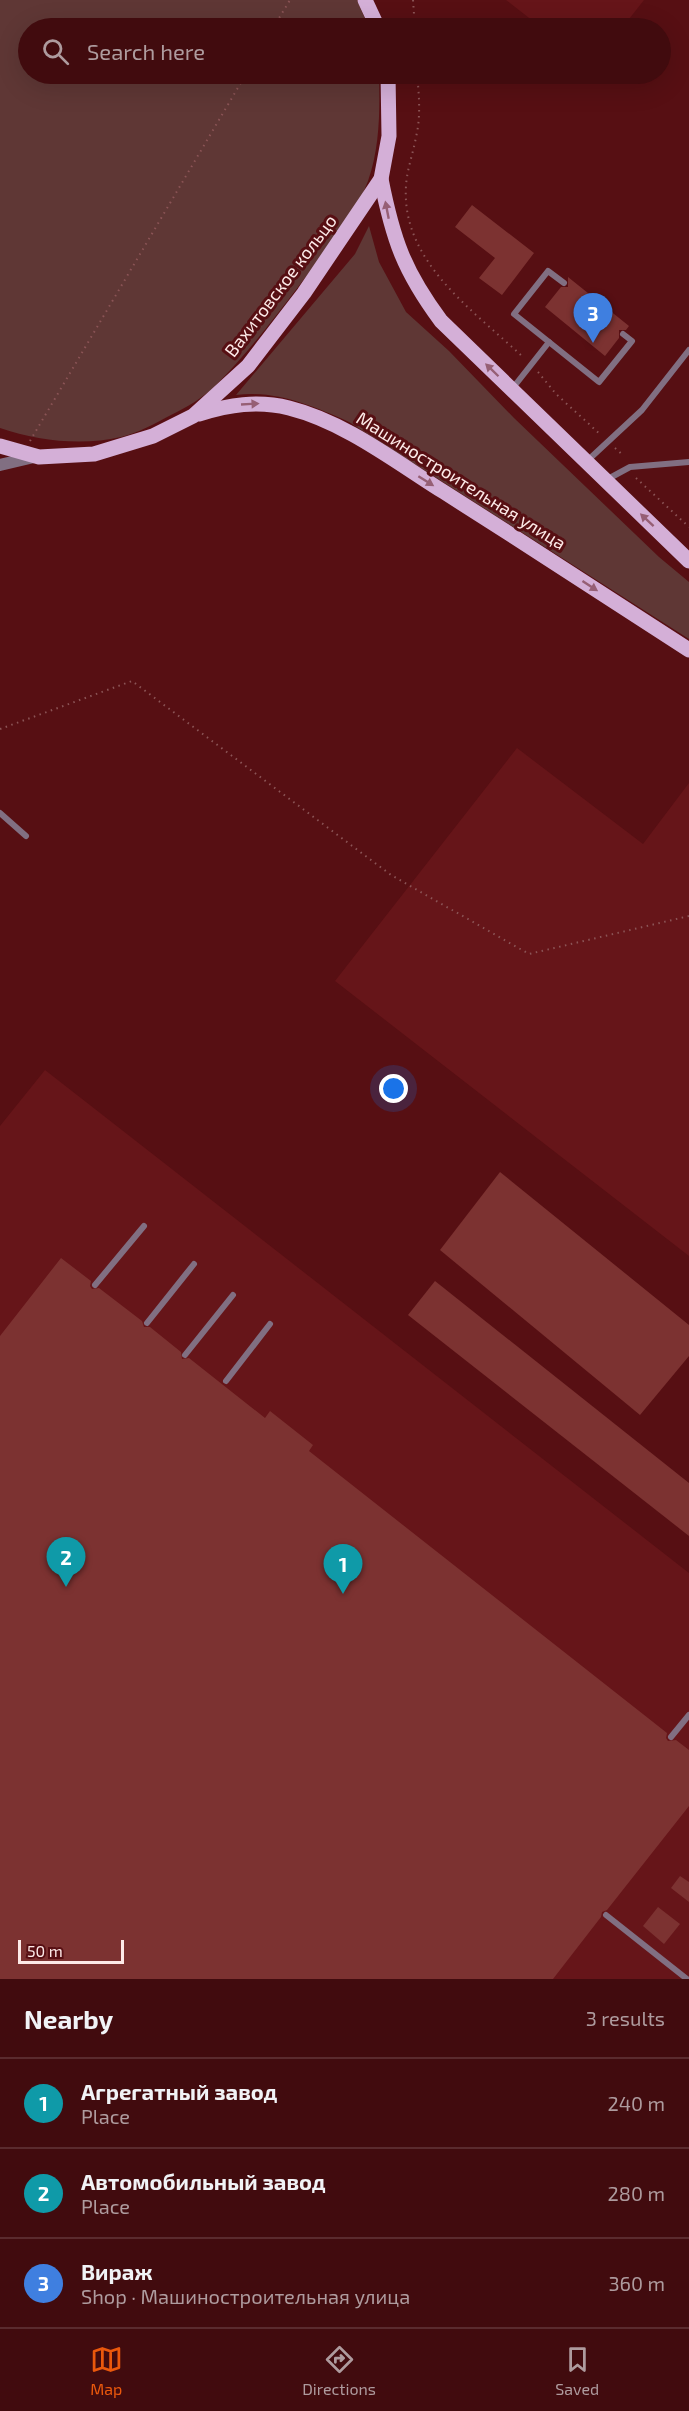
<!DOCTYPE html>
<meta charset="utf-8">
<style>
:root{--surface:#410b0e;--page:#481417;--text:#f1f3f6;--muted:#ae9b9e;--line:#5a2b2e;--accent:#ea580c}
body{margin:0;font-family:"Exo 2",sans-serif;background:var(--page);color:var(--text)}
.scale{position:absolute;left:18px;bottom:15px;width:106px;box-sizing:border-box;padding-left:6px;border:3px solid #fdeae8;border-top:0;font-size:16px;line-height:21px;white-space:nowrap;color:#fdeae8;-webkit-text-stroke:4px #570f13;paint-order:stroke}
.you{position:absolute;left:394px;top:1089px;width:21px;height:21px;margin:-15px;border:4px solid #fff;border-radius:50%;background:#1a73e8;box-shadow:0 0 0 9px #1a73e833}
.badge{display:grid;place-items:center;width:39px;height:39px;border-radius:50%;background:var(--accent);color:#fff;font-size:20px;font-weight:700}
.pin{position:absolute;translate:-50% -50px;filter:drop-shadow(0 2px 3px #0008)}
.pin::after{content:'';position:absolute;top:32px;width:21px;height:18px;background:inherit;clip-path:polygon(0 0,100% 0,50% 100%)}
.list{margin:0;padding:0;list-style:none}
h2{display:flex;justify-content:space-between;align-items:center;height:78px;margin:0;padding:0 24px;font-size:26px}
h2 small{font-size:20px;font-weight:400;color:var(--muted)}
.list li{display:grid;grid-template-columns:39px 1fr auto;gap:18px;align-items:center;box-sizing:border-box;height:90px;padding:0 24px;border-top:2px solid var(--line)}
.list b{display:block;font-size:22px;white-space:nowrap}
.list p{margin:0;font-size:20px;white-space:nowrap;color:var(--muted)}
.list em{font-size:20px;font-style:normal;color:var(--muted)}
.icon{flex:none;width:33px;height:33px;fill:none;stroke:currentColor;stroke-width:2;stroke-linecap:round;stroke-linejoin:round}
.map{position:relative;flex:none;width:689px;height:1979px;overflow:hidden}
.search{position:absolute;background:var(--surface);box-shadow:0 6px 24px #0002;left:18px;right:18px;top:18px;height:66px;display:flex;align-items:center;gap:15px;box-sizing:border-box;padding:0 21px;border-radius:33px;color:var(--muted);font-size:22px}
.sheet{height:348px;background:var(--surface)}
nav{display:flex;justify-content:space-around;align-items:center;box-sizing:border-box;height:84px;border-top:2px solid var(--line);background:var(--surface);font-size:16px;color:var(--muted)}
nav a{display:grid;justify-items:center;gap:3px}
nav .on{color:var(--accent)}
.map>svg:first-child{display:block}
.built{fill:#661519}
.green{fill:#5f3735}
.building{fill:#7c3231}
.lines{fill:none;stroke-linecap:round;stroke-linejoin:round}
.path{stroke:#8b5456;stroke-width:2;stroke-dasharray:1.5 4.5;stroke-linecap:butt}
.service{stroke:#816f82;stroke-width:6}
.tertiary{stroke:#816f82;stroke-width:12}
.primary{stroke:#d4afd7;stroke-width:15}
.oneway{fill:#965f75}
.labels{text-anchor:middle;stroke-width:6;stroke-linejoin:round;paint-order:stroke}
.street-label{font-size:18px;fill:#fdeae8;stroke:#570f13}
</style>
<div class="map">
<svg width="689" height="1979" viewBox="0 0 689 1979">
<rect width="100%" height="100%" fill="#570f13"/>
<!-- built -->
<g class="built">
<polygon points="506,0 644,0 622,28 542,28"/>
<polygon points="517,748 643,844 689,783 689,1256 335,981"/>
<polygon points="45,1070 689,1573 689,1979 0,1979 0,1126"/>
</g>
<!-- green -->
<g class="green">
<path d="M0 0H357L369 28H28V74H379C380 109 380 147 368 181 353 221 323 254 298 287 272 321 246 355 216 385 203 398 187 407 171 415 156 423 138 433 121 437 82 446 38 441 0 428Z"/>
<path d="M369 226 379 262 406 312 449 351 514 418 659 557 689 582V639L349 422C313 406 276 390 236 395L355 254Z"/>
</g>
<!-- building -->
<g class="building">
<polygon points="472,205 534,253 502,295 479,278 495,258 455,227"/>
<polygon points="568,277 629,326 626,330 619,330 619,338 605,356 545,307 561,287 568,287"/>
<polygon points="500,1172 689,1325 689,1356 640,1415 440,1250"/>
<polygon points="61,1258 91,1281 90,1286 92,1289 99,1288 142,1321 144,1327 150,1327 181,1352 182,1359 189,1358 265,1418 270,1411 313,1445 309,1451 667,1733 666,1738 668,1741 676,1740 689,1750 689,1806 607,1910 602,1912 601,1917 553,1979 0,1979 0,1336"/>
<polygon points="435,1281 689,1483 689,1536 408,1315"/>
<polygon points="680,1876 689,1882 689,1902 671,1888"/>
<polygon points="658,1907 680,1924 664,1944 643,1926"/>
</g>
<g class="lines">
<!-- path -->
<g class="path">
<polyline points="413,0 415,28"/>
<polyline points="273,28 290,0"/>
<path d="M417 74C419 94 421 117 416 137 413 154 407 169 406 186 401 262 473 310 523 357"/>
<polyline points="538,372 556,394 601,435"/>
<polyline points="30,441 246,74"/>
<polyline points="615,448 624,456"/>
<polyline points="636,478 689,527"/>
<polyline points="0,729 132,681 391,875 529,954 689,916"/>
</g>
<!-- service -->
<g class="service">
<polyline points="564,283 548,271 514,314 599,382 632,341 623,334"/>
<polyline points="512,389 549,342"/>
<polyline points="586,462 642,410 689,350"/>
<polyline points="606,480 630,467 689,462"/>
<polyline points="0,813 26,836"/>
<polyline points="95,1285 144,1226"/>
<polyline points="147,1323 194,1264"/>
<polyline points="185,1355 233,1295"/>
<polyline points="226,1381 270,1324"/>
<polyline points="671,1737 689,1715"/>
<polyline points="606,1915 687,1979"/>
</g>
<!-- tertiary -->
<polyline class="tertiary" points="0,465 34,457"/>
<!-- primary -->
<g class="primary">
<polyline points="365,0 378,28"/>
<path d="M381 179C393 240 404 271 441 321L689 561"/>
<path d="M199 414C229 405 257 400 289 408 345 422 396 462 444 492 526 544 607 597 689 650"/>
<polyline points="0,446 39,457 94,454 153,436 193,416 248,366 304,293 381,179 389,136 388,74"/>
</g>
</g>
<!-- one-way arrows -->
<defs><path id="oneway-solid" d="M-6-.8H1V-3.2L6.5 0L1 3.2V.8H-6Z" transform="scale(1.5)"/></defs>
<g class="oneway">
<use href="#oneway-solid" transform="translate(387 210) rotate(-101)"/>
<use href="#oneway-solid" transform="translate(492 370) rotate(-136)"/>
<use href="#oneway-solid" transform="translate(250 404) rotate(-3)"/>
<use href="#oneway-solid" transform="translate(426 481) rotate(32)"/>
<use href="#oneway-solid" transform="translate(647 520) rotate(-137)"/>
<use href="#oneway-solid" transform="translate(590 586) rotate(33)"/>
</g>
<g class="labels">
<!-- street labels -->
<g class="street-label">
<text transform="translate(281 286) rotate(-53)" y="6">Вахитовское кольцо</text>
<text transform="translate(461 481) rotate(32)" y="6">Машиностроительная улица</text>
</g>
</g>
</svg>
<div class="scale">50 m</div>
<div class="you"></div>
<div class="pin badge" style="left:343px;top:1594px;background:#0f9aa8">1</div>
<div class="pin badge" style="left:66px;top:1587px;background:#0f9aa8">2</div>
<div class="pin badge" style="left:593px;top:343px;background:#3f7fe0">3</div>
<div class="search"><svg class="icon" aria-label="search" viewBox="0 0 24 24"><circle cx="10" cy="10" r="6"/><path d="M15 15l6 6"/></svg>Search here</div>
</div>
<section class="sheet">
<h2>Nearby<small>3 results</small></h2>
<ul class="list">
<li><span class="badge" style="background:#0f9aa8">1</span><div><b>Агрегатный завод</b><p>Place</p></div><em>240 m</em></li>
<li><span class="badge" style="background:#0f9aa8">2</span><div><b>Автомобильный завод</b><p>Place</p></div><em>280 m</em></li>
<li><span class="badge" style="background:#3f7fe0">3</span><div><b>Вираж</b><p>Shop · Машиностроительная улица</p></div><em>360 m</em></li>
</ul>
</section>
<nav>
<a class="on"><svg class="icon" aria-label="map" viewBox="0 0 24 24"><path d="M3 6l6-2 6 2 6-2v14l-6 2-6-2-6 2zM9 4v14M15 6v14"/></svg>Map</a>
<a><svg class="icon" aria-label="directions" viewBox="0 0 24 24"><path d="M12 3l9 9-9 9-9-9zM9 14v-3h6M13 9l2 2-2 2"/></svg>Directions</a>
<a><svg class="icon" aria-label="saved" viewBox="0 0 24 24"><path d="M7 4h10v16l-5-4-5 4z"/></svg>Saved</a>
</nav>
